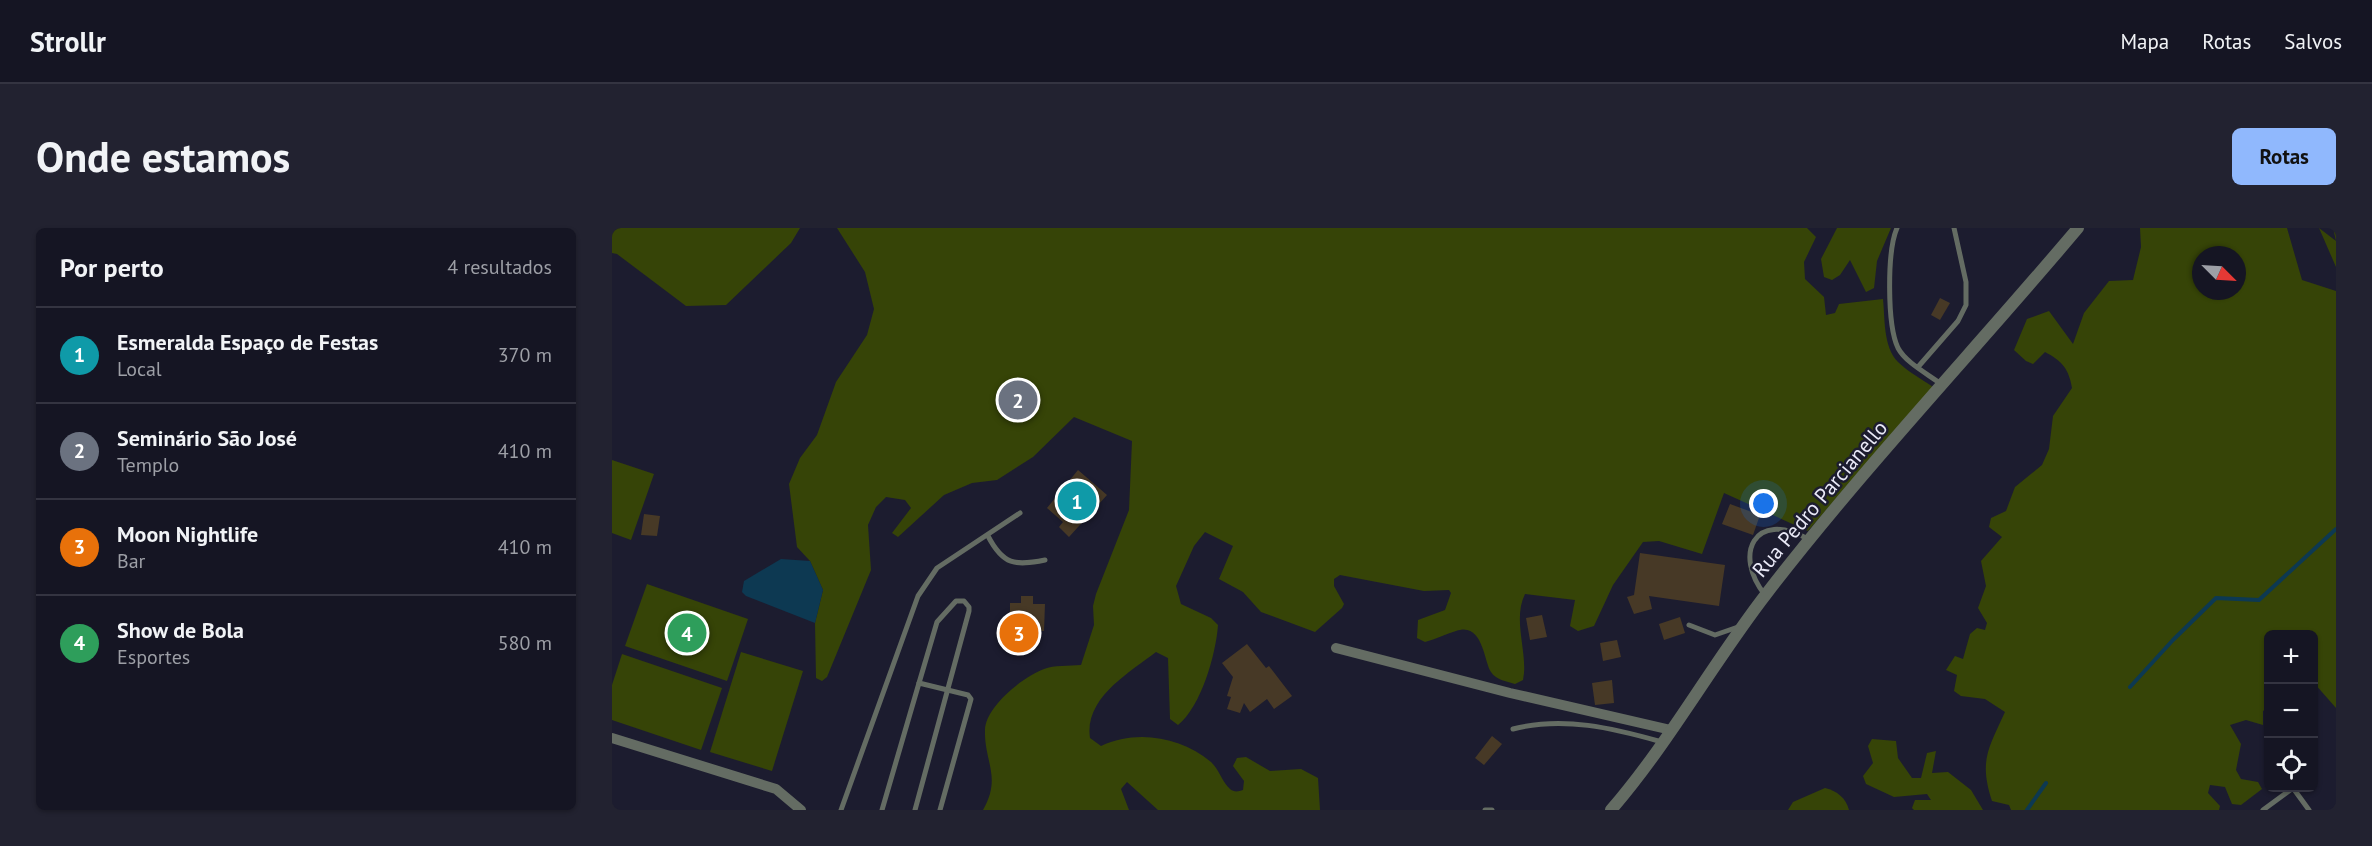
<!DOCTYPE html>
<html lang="pt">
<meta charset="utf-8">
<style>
:root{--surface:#151523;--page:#222230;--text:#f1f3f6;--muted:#9d9fa6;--line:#343441;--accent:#90b8fd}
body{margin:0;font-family:"PT Sans",sans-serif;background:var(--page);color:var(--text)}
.controls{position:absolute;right:18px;bottom:18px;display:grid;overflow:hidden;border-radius:9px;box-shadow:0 2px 4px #0004}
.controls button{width:54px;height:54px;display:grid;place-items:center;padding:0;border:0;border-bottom:2px solid var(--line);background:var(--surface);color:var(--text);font:30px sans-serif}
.compass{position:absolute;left:1580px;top:18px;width:54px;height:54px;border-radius:50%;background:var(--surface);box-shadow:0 2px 4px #0004;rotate:114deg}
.you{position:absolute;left:1152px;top:276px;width:21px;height:21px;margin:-15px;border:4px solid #fff;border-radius:50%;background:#1a73e8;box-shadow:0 0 0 9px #1a73e833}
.badge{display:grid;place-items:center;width:39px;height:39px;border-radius:50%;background:var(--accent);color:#fff;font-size:20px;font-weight:700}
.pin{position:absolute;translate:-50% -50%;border:3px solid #fff;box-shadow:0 2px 6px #0006}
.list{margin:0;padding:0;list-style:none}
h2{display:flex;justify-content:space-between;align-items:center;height:78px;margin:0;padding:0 24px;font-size:26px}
h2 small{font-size:20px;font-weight:400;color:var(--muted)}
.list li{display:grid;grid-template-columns:39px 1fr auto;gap:18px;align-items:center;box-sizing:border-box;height:96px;padding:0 24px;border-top:2px solid var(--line)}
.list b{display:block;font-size:22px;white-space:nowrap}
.list p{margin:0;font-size:20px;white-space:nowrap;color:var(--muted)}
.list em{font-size:20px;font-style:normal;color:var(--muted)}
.icon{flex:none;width:33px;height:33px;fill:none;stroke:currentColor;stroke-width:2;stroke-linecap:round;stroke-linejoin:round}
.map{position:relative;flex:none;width:1724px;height:582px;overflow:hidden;border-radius:9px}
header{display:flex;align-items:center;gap:36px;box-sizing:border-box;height:84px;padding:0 30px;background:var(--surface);border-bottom:2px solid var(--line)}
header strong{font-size:28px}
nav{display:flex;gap:33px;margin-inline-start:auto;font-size:21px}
.intro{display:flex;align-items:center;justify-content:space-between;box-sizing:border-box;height:144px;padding:0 36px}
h1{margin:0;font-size:42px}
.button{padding:15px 27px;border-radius:9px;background:var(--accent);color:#111;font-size:21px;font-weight:700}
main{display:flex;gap:36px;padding:0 36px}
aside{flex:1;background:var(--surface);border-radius:9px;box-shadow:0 2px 4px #0004}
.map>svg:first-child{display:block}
.green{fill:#364407;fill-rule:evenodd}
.water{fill:#0d3952}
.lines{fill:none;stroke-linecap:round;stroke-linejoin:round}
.stream{stroke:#0d3952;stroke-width:4}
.building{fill:#473926}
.service{stroke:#646c63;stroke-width:5}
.minor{stroke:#646c63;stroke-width:10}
.tertiary{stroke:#646c63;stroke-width:12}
.labels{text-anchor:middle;stroke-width:5;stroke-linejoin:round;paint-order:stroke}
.street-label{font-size:21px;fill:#e9e9f7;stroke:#1c1c2f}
</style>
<header>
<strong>Strollr</strong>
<nav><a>Mapa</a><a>Rotas</a><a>Salvos</a></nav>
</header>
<div class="intro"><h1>Onde estamos</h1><a class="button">Rotas</a></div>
<main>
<aside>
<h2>Por perto<small>4 resultados</small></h2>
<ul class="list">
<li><span class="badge" style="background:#0f9aa8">1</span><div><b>Esmeralda Espaço de Festas</b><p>Local</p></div><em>370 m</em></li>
<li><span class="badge" style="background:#6b7280">2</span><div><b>Seminário São José</b><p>Templo</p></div><em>410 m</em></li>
<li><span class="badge" style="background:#e8710a">3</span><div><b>Moon Nightlife</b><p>Bar</p></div><em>410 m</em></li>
<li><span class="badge" style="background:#2e9e5b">4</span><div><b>Show de Bola</b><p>Esportes</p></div><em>580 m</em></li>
</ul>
</aside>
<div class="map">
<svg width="1724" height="582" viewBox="0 0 1724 582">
<rect width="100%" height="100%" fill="#1c1c2f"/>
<!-- green -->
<g class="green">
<polygon points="0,0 188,0 179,15 114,77 74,78 5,26 0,25"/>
<path d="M225 0H1195L1204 9 1192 34 1193 51 1212 69 1214 87 1223 85 1227 76 1271 71C1273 90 1271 119 1286 134 1296 144 1310 151 1321 159L1196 303 1112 265 1090 326 1047 313 1031 314 1001 357 982 398 966 403 958 398 963 372 913 366C901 390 914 420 912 445L911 452 903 456C894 453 884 452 879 444 872 434 871 393 844 403 834 406 824 411 813 414L805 410 806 392 833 382 839 365 837 362 812 363 728 347 722 351V358L732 376 730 380 703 404 649 384 631 364 607 351 621 318 593 304 582 318 564 358 569 376 599 390 606 397C604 426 589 479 566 497L558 491 556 430 544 424C517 445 472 470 478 510L489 518C525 501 569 509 599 534 607 541 610 554 618 561 623 565 627 563 631 562L632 553 621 538 625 530 634 529 658 543 689 541 706 550 708 582H546L515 554 509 561 517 582H371C390 549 372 534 373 502 373 479 412 448 432 441 442 437 457 438 469 437L482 397 481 378 484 366 517 282 520 213 462 189 421 229 385 252 360 255 332 267 286 309 280 305 299 280 293 272 274 269 264 279 256 297 259 342 215 449 210 453 204 450 203 395 211 362 198 333 185 319 177 256 188 230 205 207 224 154 255 107 262 81 253 44Z"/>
<polygon points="1225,0 1279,0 1265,33 1262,60 1254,64 1238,32 1228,47 1220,52 1212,49 1209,31"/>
<path d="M1528 0H1675L1690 52 1724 63V480L1702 455V406H1656V480L1651 483V497L1634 492 1618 497 1629 516 1624 542 1629 551 1646 554 1650 561 1629 577 1620 576 1613 559 1598 557 1596 565 1608 578 1607 582H1399L1397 577 1380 573C1367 533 1376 521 1393 484L1373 471 1349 468 1342 463 1345 447 1334 442 1343 428 1351 431 1358 406 1365 400 1373 402 1375 395 1366 380 1374 358 1369 333 1390 309 1377 299 1379 290 1394 283 1403 259 1430 237 1437 221 1441 188 1460 160C1457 141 1450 133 1433 124L1421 136 1414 133 1402 122 1415 91 1437 83 1461 116 1472 85 1497 53 1521 52 1529 19ZM1589 27H1625V63H1589Z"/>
<polygon points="1707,0 1724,13 1721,0 1724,0 1724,39"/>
<polygon points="0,232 42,246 19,312 0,305"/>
<polygon points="35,356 136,391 115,453 13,418"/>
<polygon points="129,424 191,443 160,543 98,524"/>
<polygon points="10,426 110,460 89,522 0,492 0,457"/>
<polygon points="1260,511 1284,513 1286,530 1300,550 1309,550 1315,525 1324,523 1320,545 1336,544 1359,562 1371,582 1302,582 1300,580 1303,572 1319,572 1315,566 1282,569 1254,556 1251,548 1261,535 1256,518"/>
<path d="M1213 560C1225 563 1234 570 1237 582H1176L1181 574Z"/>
</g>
<!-- water -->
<polygon class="water" points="169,331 198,333 211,362 203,395 134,368 130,364 132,353"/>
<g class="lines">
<!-- stream -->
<g class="stream">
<polyline points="1518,459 1561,412 1604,370 1647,372 1724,301"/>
<polyline points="1415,582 1434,555"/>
</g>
</g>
<!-- building -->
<g class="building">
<polygon points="1328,70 1338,75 1328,92 1319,87"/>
<polygon points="466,242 495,267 457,309 447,299 451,294 435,280"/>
<polygon points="1118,276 1148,287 1141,307 1110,296"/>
<polygon points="32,286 48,288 45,308 29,307"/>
<polygon points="1028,325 1113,337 1107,378 1037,368 1040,381 1022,386 1015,369 1022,367"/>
<polygon points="409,368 421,368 421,376 433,376 432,403 398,402 398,375 409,375"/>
<polygon points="930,387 935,409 918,412 914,390"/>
<polygon points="1068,389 1073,405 1052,412 1047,396"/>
<polygon points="1005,412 1009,429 991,433 988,415"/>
<polygon points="635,416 654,440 657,438 680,468 662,481 655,471 638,484 632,475 628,485 615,481 619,469 615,468 621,449 610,435"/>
<polygon points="1000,452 1002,475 983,477 980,455"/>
<polygon points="880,508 890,516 872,537 863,530"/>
</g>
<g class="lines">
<!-- service -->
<g class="service">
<path d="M1285 0C1275 23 1275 97 1286 120 1294 135 1316 146 1329 156"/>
<polyline points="1306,139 1346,93 1354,77 1354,54 1342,0"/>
<path d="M376 308C391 337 403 338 433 332"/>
<path d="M1153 367C1121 327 1142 281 1196 311"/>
<polyline points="1077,397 1103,407 1126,399"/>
<path d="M901 501C951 488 1001 500 1050 514"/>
<polyline points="229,582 306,368 325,340 408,285"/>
<polyline points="270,582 307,455 356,467 359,471 328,582"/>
<polyline points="303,582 357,383 357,379 352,373 344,373 325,394 307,455"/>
<polyline points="873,582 880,582"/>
<polyline points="1651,582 1681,560 1697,582"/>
</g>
<!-- minor -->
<g class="minor">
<polyline points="724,420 898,465 1059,502"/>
<polyline points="0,510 164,561 189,582"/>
</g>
<!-- tertiary -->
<path class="tertiary" d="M999 582C1057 515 1100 436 1155 365 1252 239 1363 122 1466 0"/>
</g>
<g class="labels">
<!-- street labels -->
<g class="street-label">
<text transform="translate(1208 271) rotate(-50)" y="7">Rua Pedro Parcianello</text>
</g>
</g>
</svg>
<div class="controls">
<button>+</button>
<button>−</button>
<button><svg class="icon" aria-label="locate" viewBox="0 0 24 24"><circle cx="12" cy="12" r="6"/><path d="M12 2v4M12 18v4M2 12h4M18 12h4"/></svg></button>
</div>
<svg class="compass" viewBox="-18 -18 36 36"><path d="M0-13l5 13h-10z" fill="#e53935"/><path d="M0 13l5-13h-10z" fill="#9d9fa6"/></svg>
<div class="you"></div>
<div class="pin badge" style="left:465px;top:273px;background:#0f9aa8">1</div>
<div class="pin badge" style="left:406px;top:172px;background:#6b7280">2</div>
<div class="pin badge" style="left:407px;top:405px;background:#e8710a">3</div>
<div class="pin badge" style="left:75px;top:405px;background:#2e9e5b">4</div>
</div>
</main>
